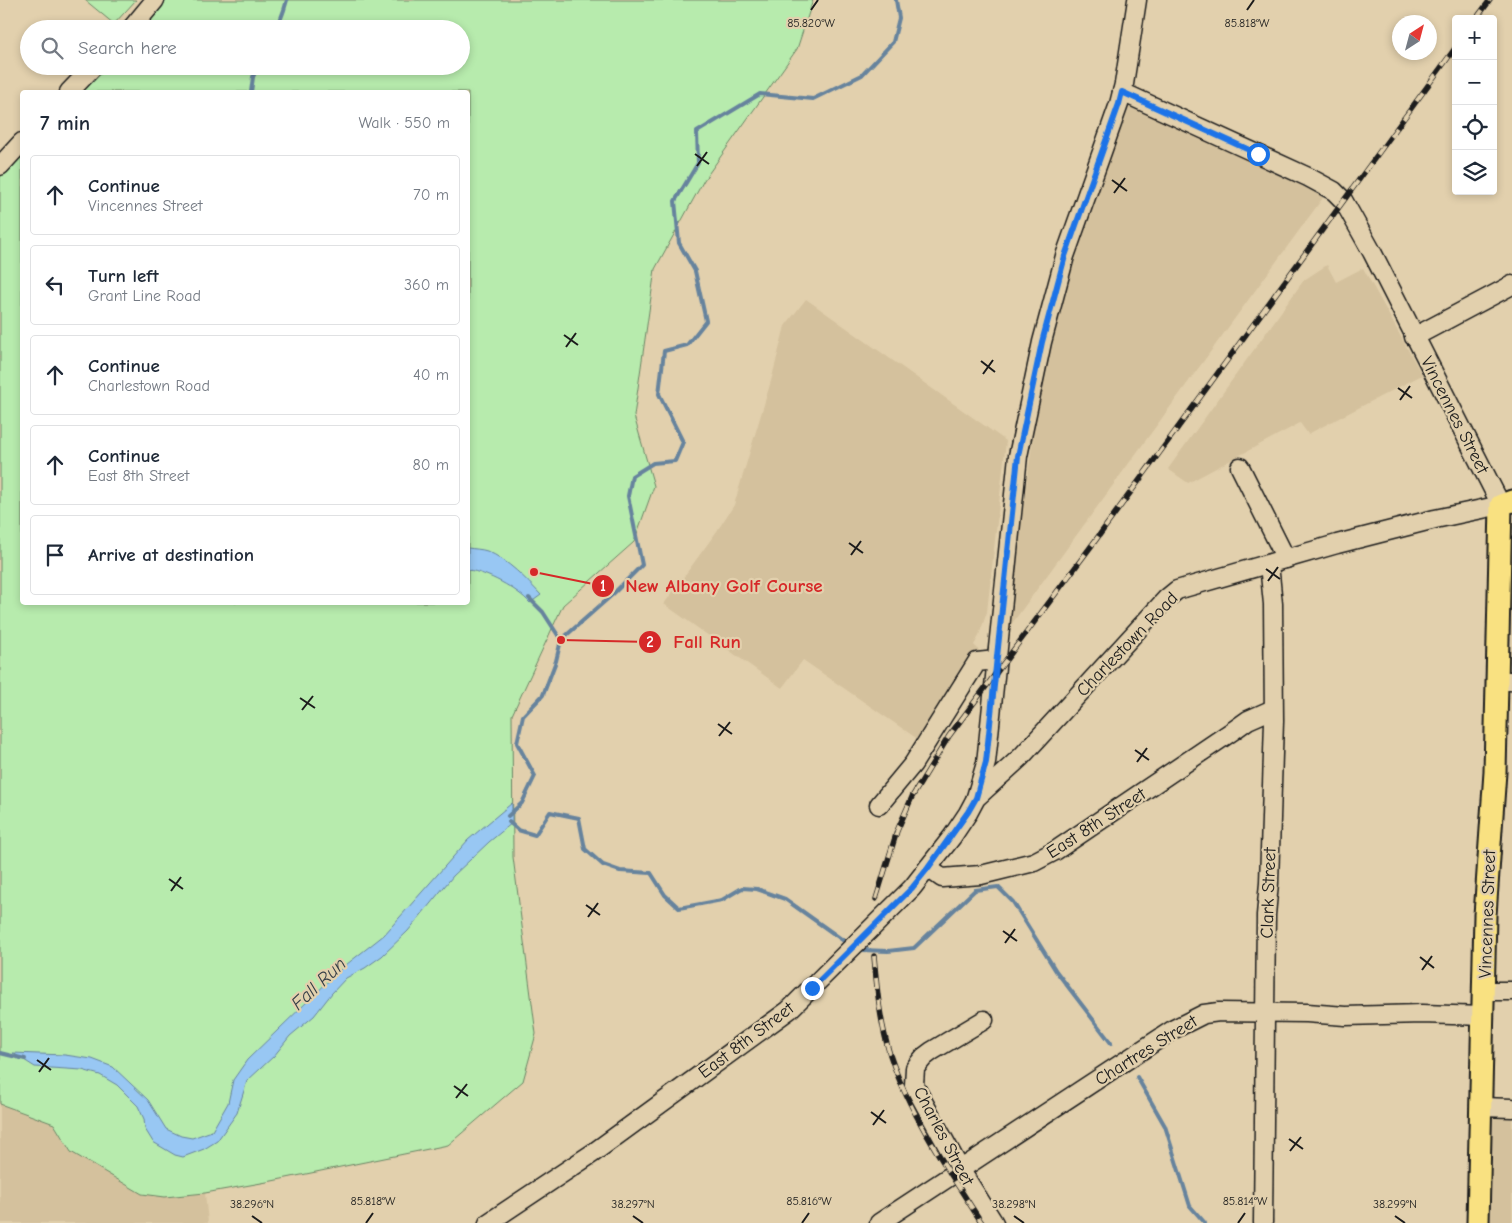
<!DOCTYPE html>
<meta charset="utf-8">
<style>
:root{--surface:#fff;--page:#f6f6f7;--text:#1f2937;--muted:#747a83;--line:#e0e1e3}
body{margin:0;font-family:"Comic Neue",sans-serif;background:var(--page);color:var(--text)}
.controls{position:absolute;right:15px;top:15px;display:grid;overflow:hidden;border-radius:5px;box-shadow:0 2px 8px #0003}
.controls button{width:45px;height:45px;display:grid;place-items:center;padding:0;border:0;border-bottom:1px solid var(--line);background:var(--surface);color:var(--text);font:25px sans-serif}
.compass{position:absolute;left:1392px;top:15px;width:45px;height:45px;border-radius:50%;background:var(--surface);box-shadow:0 2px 8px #0003;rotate:36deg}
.stop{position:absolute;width:15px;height:15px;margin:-11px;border:4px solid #1a73e8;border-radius:50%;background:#fff}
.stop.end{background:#1a73e8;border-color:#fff;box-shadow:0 1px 5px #0008}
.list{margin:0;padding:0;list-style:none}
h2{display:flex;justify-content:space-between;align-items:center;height:65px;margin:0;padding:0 20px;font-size:21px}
h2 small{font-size:16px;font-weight:400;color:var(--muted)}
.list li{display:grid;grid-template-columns:32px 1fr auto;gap:15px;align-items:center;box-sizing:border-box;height:80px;margin:0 10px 10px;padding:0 10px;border:1px solid var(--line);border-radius:5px}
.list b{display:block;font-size:19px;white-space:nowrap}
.list p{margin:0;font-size:16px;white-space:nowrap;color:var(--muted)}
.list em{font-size:16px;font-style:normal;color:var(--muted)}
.icon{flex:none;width:28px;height:28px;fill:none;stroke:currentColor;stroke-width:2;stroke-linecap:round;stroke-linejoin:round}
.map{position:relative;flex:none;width:1512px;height:1223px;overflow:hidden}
.search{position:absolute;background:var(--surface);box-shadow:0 2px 8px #0003;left:20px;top:20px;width:450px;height:55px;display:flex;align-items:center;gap:12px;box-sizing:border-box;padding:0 18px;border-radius:28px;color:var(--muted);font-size:19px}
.panel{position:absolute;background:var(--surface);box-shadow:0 2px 8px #0003;left:20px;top:90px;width:450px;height:515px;border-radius:5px}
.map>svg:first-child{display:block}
.built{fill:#d4c19d}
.green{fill:#b7ebad;stroke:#6a8464}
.water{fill:#98c7f3;stroke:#66839d}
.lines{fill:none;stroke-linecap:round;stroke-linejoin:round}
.stream{stroke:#66839d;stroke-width:4}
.minor-casing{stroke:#1c1c1c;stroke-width:21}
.major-casing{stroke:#1c1c1c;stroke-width:25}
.minor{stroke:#e2d0ad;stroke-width:18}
.major{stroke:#f9e181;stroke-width:21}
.rail-casing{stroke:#1c1c1c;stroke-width:5.5}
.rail{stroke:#e2d0ad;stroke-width:4;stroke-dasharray:11;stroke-linecap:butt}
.route{stroke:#1a73e8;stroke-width:6}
.ticks{fill:none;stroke:#1c1c1c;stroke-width:2}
.labels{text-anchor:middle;stroke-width:4.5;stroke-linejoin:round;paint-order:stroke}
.street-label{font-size:18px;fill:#1c1c1c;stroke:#e2d0ad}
.water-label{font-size:19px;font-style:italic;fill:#353e47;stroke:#e2d0ad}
.ticks-label{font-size:12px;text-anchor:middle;fill:#1c1c1c;stroke:#e2d0ad;stroke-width:4.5;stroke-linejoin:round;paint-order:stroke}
.leader{fill:none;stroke:#d62828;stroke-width:2}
.callout-dot{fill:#d62828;stroke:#e2d0ad;stroke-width:2}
.mark-label{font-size:15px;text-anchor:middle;font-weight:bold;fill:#fff}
.callout-label{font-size:19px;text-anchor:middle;font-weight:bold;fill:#d62828;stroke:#e2d0ad;stroke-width:4.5;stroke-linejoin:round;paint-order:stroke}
</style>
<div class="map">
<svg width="1512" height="1223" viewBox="0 0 1512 1223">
<rect width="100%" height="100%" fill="#e2d0ad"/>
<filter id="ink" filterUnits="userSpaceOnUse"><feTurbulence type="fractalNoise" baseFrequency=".02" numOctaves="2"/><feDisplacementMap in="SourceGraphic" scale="10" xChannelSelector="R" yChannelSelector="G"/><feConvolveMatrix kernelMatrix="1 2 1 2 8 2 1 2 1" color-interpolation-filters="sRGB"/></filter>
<g filter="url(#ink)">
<!-- built -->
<g class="built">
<polygon points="1130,103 1325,195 1005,633 1046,347 1094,193"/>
<polygon points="1327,265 1336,282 1363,268 1422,375 1308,434 1300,423 1188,483 1168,469 1304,280"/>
<polygon points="806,299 1006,441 987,612 978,638 974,645 979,650 978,656 947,691 934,723 922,742 803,660 782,688 664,604 717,531 734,505 771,381 785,326"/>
<polygon points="0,1104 54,1124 71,1152 165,1197 205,1193 208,1223 0,1223"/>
<polygon points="1481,1107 1512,1108 1512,1223 1479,1223"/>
</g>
<!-- green -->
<g class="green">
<polygon points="85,0 136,0 114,24"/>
<polygon points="166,0 813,0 797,49 704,180 655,269 634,416 654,486 634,542 563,605 512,715 513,857 536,1034 523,1081 448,1145 267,1182 205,1193 165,1197 142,1194 71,1152 54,1124 0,1104 0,177 22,152 22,602 468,602 468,92 78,92 103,66 461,66 461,29 138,29"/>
</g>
<!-- water -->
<g class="water">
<path d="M468 548C474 549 481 549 487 551 508 560 526 579 541 595L530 603C518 589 486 572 468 570Z"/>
<polygon points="512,803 512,823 489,842 453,876 408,931 382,956 365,968 346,978 332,993 314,1016 290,1036 274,1056 247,1081 237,1113 217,1141 204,1149 183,1157 175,1155 153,1142 145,1129 144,1119 138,1106 117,1085 100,1075 82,1070 35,1067 13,1053 65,1055 92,1059 113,1067 148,1100 166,1129 181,1136 192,1138 212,1131 228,1103 233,1080 247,1060 342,968 384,935 468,840"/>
</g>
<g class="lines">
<!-- stream -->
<g class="stream">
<polyline points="277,29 284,10 287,0"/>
<polyline points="251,92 253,77 258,66"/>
<polyline points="529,598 543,612 561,640"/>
<polyline points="508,816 522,803 535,776 517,743 523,716 543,695 556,661 561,640 612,595 642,565 628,496 632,476 653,463 675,461 683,442 659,394 664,351 687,345 706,321 695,271 679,243 675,201 698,163 697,132 760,94 813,99 862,75 893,42 899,18 896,0"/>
<polyline points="509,822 518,830 535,835 550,812 579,818 585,849 603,865 620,871 651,873 665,895 679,908 722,900 742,888 757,889 785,899 844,941"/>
<polyline points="862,950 888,951 914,948 975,890 998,887 1013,902 1056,971 1111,1043"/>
<polyline points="0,1053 25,1059"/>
<polyline points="1137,1077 1165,1126 1190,1206 1205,1223"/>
</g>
<!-- minor casing -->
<g class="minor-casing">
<g id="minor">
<polyline points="131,29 155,0"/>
<polyline points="69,92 94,66"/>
<polyline points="0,166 22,142"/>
<polyline points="1414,337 1512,285"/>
<polyline points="1240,467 1286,559"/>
<polyline points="1497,681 1512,681"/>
<polyline points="976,797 986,763 1018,456 1042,342 1065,256 1119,104 1124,84 1137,0"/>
<polyline points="879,805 913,764 977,662 996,660"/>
<polyline points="928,868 942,878 981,875 1034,862 1055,851 1234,730 1248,720 1273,709"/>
<polyline points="1484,991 1512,991"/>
<polyline points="984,1020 932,1051 924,1057 915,1068 914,1085 960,1169 994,1223"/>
<polyline points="1481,1107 1512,1108"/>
<polyline points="488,1223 593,1153 789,1010 912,888 952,837 968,813 976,798 1021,757 1166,599 1177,590 1337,544 1435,519 1501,505 1372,252 1343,200 1334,191 1308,177 1122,92"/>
<polyline points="879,1223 1174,1029 1204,1014 1219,1012 1307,1013 1345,1016 1422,1014 1483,1016"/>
<polyline points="1263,1223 1266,915 1269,883 1274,721 1273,604 1269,564"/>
</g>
</g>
<!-- major casing -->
<g class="major-casing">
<polyline id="major" points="1478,1223 1485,915 1495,772 1501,505 1512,501"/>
</g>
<!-- minor -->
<use href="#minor" class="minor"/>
<!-- major -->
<use href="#major" class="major"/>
<!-- rail casing -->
<g class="rail-casing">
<g id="rail">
<polyline points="1476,19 1490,0"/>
<polyline points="876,899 897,831 912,797 949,736 1095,541 1456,47"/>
<path d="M874 956C877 990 880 1022 890 1055 909 1113 949 1172 982 1223"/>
</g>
</g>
<!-- rail -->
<use href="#rail" class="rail"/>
</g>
</g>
<g class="lines" filter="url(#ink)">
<!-- route -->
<polyline class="route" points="812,988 912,888 928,868 968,812 976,798 986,762 1018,456 1042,342 1065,256 1119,104 1122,92 1258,154"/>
</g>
<!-- ticks -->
<path class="ticks" d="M811 10 818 0M1247 10 1254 0M695 154 709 164M697 166 707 152M1112 180 1127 191M1114 193 1125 178M564 335 578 345M566 347 576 333M981 361 995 372M983 374 993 360M1398 388 1412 398M1400 400 1410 386M849 543 863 553M851 555 861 541M1266 569 1280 579M1268 581 1278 567M300 698 315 708M302 710 313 696M718 724 732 734M719 736 730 722M1135 750 1149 760M1137 762 1147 748M169 879 183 889M171 891 181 877M586 905 600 915M588 917 598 903M1003 931 1017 941M1005 943 1015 929M1420 957 1434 968M1422 970 1432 956M37 1060 51 1070M39 1072 49 1058M454 1086 468 1096M456 1098 467 1084M871 1112 886 1123M873 1125 884 1110M1289 1139 1303 1149M1290 1151 1301 1137M252 1216 262 1223M633 1216 643 1223M1014 1216 1024 1223M1395 1216 1405 1223M366 1223 373 1213M802 1223 809 1213M1238 1223 1245 1213"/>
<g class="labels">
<!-- street labels -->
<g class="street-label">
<text transform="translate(1455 415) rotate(63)" y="6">Vincennes Street</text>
<text transform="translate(1127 644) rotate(-46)" y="6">Charlestown Road</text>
<text transform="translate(1096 823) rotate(-33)" y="6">East 8th Street</text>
<text transform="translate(1268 893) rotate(-88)" y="6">Clark Street</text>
<text transform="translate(1487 914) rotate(-88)" y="6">Vincennes Street</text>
<text transform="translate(746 1040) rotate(-37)" y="6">East 8th Street</text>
<text transform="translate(1146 1050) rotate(-32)" y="6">Chartres Street</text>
<text transform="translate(944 1136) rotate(62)" y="6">Charles Street</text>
</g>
<!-- water labels -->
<g class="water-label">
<text transform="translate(318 983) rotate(-43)" y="7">Fall Run</text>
</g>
</g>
<g class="ticks-label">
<text x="811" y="27">85.820°W</text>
<text x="1247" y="27">85.818°W</text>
<text x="373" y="1205">85.818°W</text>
<text x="809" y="1205">85.816°W</text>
<text x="1245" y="1205">85.814°W</text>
<text x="252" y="1208">38.296°N</text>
<text x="633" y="1208">38.297°N</text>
<text x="1014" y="1208">38.298°N</text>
<text x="1395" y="1208">38.299°N</text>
</g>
<!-- callouts -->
<path class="leader" d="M534 572L603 586M561 640L650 642"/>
<g class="callout-dot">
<circle cx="534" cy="572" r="5"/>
<circle cx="561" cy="640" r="5"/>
<circle cx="603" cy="586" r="12"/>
<circle cx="650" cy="642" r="12"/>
</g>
<g class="mark-label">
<text x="603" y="591">1</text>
<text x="650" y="647">2</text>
</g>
<g class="callout-label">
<text x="724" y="592">New Albany Golf Course</text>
<text x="707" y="648">Fall Run</text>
</g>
</svg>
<div class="controls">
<button>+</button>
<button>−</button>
<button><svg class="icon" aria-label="locate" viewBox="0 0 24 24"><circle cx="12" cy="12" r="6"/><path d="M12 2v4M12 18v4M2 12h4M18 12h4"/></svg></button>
<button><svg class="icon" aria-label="layers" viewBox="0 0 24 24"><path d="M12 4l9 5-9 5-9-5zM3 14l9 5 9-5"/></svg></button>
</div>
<svg class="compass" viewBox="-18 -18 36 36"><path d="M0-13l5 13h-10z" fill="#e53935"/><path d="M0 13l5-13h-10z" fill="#747a83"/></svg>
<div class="stop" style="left:1258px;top:154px"></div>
<div class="stop end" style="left:812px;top:988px"></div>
<div class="search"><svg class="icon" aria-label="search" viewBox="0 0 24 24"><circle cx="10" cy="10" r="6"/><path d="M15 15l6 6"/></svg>Search here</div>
<section class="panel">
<h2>7 min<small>Walk · 550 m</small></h2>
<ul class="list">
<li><svg class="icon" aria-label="ahead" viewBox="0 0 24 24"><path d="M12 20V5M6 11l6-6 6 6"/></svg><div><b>Continue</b><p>Vincennes Street</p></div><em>70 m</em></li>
<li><svg class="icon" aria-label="left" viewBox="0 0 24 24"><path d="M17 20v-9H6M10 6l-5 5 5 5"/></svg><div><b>Turn left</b><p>Grant Line Road</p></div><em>360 m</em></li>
<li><svg class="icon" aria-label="ahead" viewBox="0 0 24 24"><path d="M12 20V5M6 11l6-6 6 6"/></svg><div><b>Continue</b><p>Charlestown Road</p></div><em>40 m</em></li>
<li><svg class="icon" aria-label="ahead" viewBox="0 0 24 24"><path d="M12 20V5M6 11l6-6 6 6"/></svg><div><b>Continue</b><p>East 8th Street</p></div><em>80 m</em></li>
<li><svg class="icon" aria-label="arrive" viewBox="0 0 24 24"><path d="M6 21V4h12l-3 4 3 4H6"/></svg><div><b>Arrive at destination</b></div></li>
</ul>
</section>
</div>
